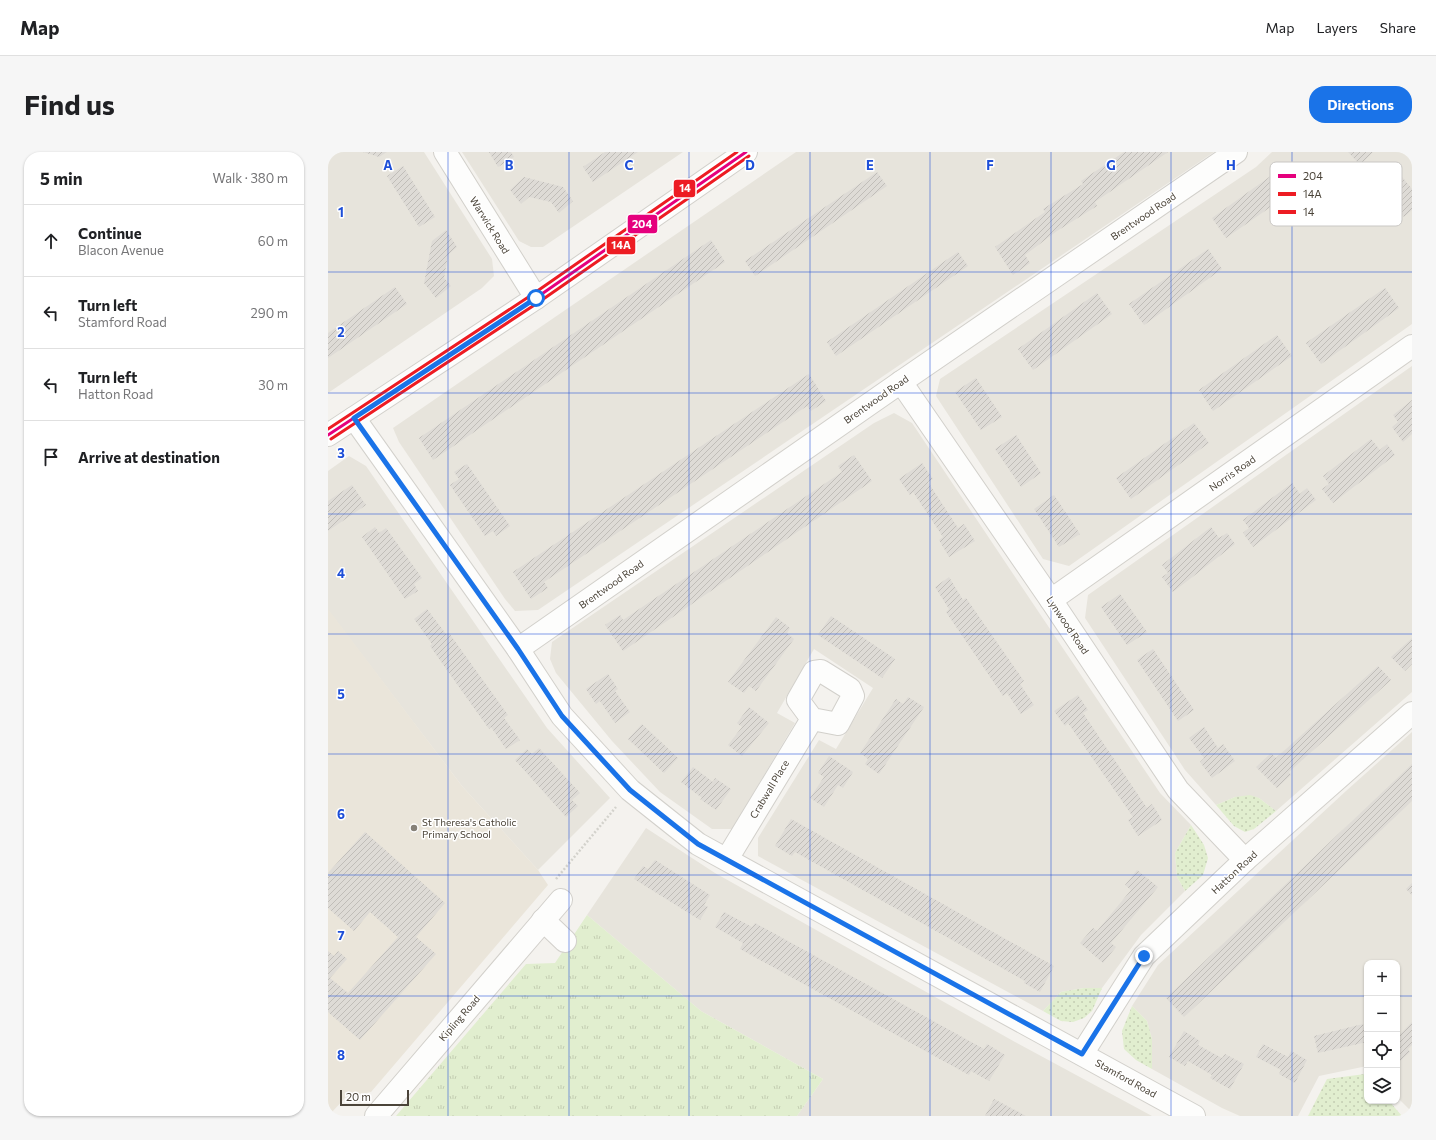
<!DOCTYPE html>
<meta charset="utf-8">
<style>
:root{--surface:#fff;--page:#f6f6f6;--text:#202124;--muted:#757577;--line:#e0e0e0;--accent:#1a73e8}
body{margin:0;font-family:Commissioner,sans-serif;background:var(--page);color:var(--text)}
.controls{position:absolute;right:12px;bottom:12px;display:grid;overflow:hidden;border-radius:8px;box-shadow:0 1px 3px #0004}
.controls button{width:36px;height:36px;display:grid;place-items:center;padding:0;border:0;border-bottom:1px solid var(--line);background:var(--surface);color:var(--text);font:20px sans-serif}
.scale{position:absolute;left:12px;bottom:10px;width:69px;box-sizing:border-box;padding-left:4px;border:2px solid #4b4439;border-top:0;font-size:11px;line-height:14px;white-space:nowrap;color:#4b4439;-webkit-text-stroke:3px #fff;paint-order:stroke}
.stop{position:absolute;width:12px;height:12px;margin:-9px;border:3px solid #1a73e8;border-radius:50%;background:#fff}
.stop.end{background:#1a73e8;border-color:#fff;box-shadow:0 1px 4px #0008}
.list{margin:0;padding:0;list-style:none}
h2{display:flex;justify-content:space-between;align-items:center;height:52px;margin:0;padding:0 16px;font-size:17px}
h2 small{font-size:13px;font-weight:400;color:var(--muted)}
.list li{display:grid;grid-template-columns:26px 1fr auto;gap:12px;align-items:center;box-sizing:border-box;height:72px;padding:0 16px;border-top:1px solid var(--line)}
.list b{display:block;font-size:15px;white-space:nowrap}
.list p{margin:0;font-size:13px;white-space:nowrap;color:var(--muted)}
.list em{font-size:13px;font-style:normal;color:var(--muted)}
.icon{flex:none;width:22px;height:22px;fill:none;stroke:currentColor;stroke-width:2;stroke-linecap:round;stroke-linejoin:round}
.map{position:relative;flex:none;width:1084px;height:964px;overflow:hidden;border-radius:16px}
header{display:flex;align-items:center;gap:24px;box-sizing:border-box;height:56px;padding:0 20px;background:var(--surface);border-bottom:1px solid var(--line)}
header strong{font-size:19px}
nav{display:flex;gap:22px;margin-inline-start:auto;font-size:14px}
.intro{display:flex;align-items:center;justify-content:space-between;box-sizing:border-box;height:96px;padding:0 24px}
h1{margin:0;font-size:28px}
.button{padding:10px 18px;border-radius:16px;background:var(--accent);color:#fff;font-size:14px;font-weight:700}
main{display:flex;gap:24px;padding:0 24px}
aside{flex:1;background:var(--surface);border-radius:16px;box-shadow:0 1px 3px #0004}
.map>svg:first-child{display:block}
.residential{fill:#e7e4dc}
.education{fill:#eae5da}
.grass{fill:url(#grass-dots)}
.park{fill:url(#park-tufts)}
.building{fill:url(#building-hatch)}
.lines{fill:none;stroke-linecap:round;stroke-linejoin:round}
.minor-casing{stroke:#d2d0cb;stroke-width:24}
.path{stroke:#d3d2cc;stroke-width:2.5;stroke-dasharray:2 2;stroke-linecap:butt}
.minor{stroke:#fdfdfc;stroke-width:22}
.bus-1-casing{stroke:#fff;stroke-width:6}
.bus-2-casing{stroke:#fff;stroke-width:6}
.bus-3-casing{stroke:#fff;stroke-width:6}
.bus-1{stroke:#e5007d;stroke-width:3}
.bus-2{stroke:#ed1c23;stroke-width:3}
.bus-3{stroke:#ed1c23;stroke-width:3}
.route{stroke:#1a73e8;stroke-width:5}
.grid{fill:none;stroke:#1d4ed8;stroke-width:1;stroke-opacity:0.55}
.poi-dot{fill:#868178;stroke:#fff;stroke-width:1.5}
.labels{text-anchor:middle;stroke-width:3;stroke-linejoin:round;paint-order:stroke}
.street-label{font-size:10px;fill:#4b4439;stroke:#fff}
.poi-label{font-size:10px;fill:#4b4439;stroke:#fff;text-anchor:start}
.key{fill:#fff;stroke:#c9c7c4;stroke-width:1}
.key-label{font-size:11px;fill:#4b4439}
.grid-label{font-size:13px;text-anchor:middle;font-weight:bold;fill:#1d4ed8;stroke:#fff;stroke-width:3;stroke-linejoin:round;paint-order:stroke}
.line-badge{stroke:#fff;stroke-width:1.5}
.badge-label{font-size:11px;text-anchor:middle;font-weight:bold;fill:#fff}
</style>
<header>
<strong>Map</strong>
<nav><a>Map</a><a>Layers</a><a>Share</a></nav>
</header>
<div class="intro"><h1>Find us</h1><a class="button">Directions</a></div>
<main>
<aside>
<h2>5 min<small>Walk · 380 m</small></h2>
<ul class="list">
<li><svg class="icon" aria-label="ahead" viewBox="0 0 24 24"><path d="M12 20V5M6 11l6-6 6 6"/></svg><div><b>Continue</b><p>Blacon Avenue</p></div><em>60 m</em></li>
<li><svg class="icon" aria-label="left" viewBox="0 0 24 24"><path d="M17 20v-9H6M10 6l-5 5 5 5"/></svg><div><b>Turn left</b><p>Stamford Road</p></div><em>290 m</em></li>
<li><svg class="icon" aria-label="left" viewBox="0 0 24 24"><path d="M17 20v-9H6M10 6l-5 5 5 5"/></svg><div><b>Turn left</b><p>Hatton Road</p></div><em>30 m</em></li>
<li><svg class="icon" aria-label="arrive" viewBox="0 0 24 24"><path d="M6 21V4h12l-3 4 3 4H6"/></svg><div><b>Arrive at destination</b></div></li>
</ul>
</aside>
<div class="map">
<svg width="1084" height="964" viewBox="0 0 1084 964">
<defs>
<pattern id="grass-dots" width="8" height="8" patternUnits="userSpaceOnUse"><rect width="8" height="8" fill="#e1eecf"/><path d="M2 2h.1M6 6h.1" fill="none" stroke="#c3cdb2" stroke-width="1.8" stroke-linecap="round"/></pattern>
<pattern id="park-tufts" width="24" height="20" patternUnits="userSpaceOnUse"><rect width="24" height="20" fill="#e1eecf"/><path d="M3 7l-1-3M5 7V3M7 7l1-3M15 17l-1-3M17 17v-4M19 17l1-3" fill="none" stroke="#c3cdb2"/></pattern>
<pattern id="building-hatch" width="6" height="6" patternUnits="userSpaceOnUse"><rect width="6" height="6" fill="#dedbd6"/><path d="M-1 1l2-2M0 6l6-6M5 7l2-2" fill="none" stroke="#c0bdb8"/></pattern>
</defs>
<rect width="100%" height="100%" fill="#f4f2ee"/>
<!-- residential -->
<g class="residential">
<polygon points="0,0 96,0 164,107 166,124 154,136 0,241"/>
<polygon points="134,0 355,0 215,95 203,95 191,89"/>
<polygon points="468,0 886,0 210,458 187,459 177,447 71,290 65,276"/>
<polygon points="944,0 1078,0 1084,6 1084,172 741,414 715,407 608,244 612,227 928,15"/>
<polygon points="1084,214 1084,540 948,659 931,646 907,645 888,653 857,618 757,466 760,443"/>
<polygon points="566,261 584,271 832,641 863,673 847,701 849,725 857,739 813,783 774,836 756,836 733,840 715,859 430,704 430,686 491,588 508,597 545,536 486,497 449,561 467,571 404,677 384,677 332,640 284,589 228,521 222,507 224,490 546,271"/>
<polygon points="21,304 38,314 219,576 282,646 210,718 134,634 0,458 0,319"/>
<polygon points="1084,580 1084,960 1069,945 1069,811 1039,811 1039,914 991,924 970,964 912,964 894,956 824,917 824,887 819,869 804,854 830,813 1018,639"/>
<polygon points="318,676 387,721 687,890 824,964 469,964 495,927 373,859 259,763"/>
</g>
<!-- education -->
<polygon class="education" points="0,457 134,634 210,718 220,733 43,940 18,945 4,960 4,964 0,964"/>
<!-- grass -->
<g class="grass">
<polygon points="922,643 931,646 948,659 926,677 917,680 906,674 888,653 907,645"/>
<polygon points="863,673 876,693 880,706 875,723 857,739 849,725 847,701"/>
<polygon points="756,836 774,836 764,859 756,866 745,870 733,869 715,859 733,840"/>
<polygon points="804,854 819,869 824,887 824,917 808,908 796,897 794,879"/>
<polygon points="1037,922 1039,924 1039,949 1061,949 1074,964 980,964 999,927"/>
</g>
<!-- park -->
<polygon class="park" points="259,763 373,859 495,927 469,964 68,964 198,812 227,811"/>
<!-- building -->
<g class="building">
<polygon points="35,0 59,0 51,5"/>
<polygon points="161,0 183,0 186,5 170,15"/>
<polygon points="277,0 310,0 265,30 255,15"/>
<polygon points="796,0 840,0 767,50 769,54 729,79 697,103 702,111 685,123 667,95 717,60 715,57 755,32 753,29"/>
<polygon points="1020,0 1045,0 1032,13"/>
<polygon points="962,10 977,31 898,86 884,66"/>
<polygon points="75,14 107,65 91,75 59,24"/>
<polygon points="1065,14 1084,37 1084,58 1076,65 1046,29"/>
<polygon points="549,20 559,34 427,124 417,109"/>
<polygon points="196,25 235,35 245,49 231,61 223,50 201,45 193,52 182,38"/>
<polygon points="118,78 129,95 120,103 116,126 123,134 108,146 96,131 104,89"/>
<polygon points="383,88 397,110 105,308 91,286"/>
<polygon points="880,97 894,117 816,173 801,152"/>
<polygon points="630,100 640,114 508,204 499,190"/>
<polygon points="67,135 79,152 0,206 0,181"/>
<polygon points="1057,136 1071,156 993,212 978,191"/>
<polygon points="769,141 784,162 705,218 690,197"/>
<polygon points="949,183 964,204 885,259 871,238"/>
<polygon points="481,222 498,249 483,259 479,254 216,430 220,436 203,447 185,420"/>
<polygon points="648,226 674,265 653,278 627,240"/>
<polygon points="1084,248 1084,282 1075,290 1064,275 1070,270 1065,263"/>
<polygon points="866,271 881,291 803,347 788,326"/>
<polygon points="688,283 713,321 693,335 667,297"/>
<polygon points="1043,287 1052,298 1059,292 1067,303 1005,351 994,337 1001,332 995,324"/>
<polygon points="526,303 544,329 295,499 277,473 292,463 295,468 514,320 510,314"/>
<polygon points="594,311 605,327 600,330 630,376 636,372 647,389 621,405 611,388 615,385 585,340 582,343 571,327"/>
<polygon points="139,312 182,374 168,384 165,379 157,384 122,333 131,327 126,320"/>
<polygon points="964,331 972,342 979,336 988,348 925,395 915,381 921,376 915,368"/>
<polygon points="24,333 38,353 0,379 0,349"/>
<polygon points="726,343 752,382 731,395 706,357"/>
<polygon points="47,375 51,381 58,376 94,426 86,432 90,439 77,447 34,385"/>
<polygon points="883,375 891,386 899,381 907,392 845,440 834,425 840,421 834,413"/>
<polygon points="621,425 635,448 638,446 696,529 692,532 706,553 693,562 679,541 675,544 618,460 621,457 607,435"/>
<polygon points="792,442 819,480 799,493 773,455"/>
<polygon points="99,457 118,482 121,481 180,563 176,566 192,588 178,597 163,575 161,577 131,535 102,494 104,492 86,467"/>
<polygon points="503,464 567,507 554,526 490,483"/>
<polygon points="448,465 462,476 459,481 466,487 428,539 421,534 416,541 400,530"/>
<polygon points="1084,486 1084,512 1077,519 1063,505"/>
<polygon points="825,497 866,558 850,569 809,508"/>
<polygon points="1050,514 1063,528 961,620 963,623 949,636 928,615 943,601 948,606"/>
<polygon points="280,522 290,537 287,539 302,560 287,571 272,549 268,552 258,537"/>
<polygon points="750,543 760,558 755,561 819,656 824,652 834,668 810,684 800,668 805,665 740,571 737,574 726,559"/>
<polygon points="580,545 596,555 551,622 537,612 540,607 532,601 568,547 575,552"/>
<polygon points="421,555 441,571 414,604 400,593 414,575 409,571"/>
<polygon points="314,572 350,606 336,621 300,587"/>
<polygon points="876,575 890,596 895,592 907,609 884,626 872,610 876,606 861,586"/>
<polygon points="211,596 252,641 244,648 250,654 238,665 187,608 199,597 204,602"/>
<polygon points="501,604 525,620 515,636 510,633 496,655 482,646 496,625 490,621"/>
<polygon points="1084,612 1084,649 856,865 838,846"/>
<polygon points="365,615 385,630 387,626 403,637 388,658 372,647 374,646 353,630"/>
<polygon points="463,667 726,814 712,840 696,831 697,829 467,700 464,704 447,694"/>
<polygon points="37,680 117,751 88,785 108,802 32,888 0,860 0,799 6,804 10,799 19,807 2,826 20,841 70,785 42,760 26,779 0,756 0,721"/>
<polygon points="327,708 382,743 376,753 380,755 372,768 306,727 315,714 320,717"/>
<polygon points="809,718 830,735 783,791 788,795 775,811 752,791 765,776 769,779 803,738 797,733"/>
<polygon points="1084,731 1084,743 1078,737"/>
<polygon points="396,760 424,775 427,771 656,897 659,892 677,903 661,929 643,919 641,923 412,797 415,791 387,775"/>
<polygon points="1084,870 1084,893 1080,897 1082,900 1069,912 1069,885"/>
<polygon points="1035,872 1039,890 990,901 986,884"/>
<polygon points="856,879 872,889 870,893 894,906 897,902 916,912 902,937 882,926 884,923 860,909 857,914 841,905"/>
<polygon points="935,892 960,905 963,899 979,908 967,931 951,922 953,918 928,905"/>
<polygon points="666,947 685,957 698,964 657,964"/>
</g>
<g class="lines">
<!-- minor casing -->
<g class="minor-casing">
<g id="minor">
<polyline points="117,0 208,146"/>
<polyline points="573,230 723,448 850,638 917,708"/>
<polyline points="26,266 190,497 234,564 302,638 370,692 866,964"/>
<polyline points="0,283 208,146 418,0"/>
<polyline points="723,448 1084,194"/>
<polyline points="190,497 573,230 908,0"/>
<polyline points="399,707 484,567 470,548 486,520 493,519 522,537 525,544 510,572 484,567"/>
<polyline points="215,768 237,789"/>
<polyline points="754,902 816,804 917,708 1084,561"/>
<polyline points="48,964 233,748"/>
</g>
</g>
<!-- path -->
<polyline class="path" points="228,727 288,655"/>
<!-- minor -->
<use href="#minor" class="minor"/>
<!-- bus-1 casing -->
<g class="bus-1-casing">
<polyline id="bus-1" points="0,283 208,146 418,0"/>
</g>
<!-- bus-2 casing -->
<g class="bus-2-casing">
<polyline id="bus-2" points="3,287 211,150 421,4"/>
</g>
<!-- bus-3 casing -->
<g class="bus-3-casing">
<polyline id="bus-3" points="0,277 205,142 409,0"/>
</g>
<!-- bus-1 -->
<use href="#bus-1" class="bus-1"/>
<!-- bus-2 -->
<use href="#bus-2" class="bus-2"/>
<!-- bus-3 -->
<use href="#bus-3" class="bus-3"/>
</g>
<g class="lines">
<!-- route -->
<polyline class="route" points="208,146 26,266 190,497 234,564 302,638 370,692 754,902 816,804"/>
</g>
<!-- grid -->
<path class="grid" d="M120 0V964M241 0V964M361 0V964M482 0V964M602 0V964M723 0V964M843 0V964M964 0V964M0 120H1084M0 241H1084M0 362H1084M0 482H1084M0 602H1084M0 723H1084M0 844H1039M1069 844H1084"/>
<!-- markers -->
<circle class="poi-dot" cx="86" cy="676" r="4"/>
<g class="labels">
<!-- street labels -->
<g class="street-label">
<text transform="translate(815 64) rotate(-34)" y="4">Brentwood Road</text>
<text transform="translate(162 73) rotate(58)" y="4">Warwick Road</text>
<text transform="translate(548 247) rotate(-35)" y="4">Brentwood Road</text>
<text transform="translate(904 321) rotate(-35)" y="4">Norris Road</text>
<text transform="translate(283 432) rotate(-35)" y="4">Brentwood Road</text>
<text transform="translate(740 473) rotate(56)" y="4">Lynwood Road</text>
<text transform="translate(441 637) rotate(-59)" y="4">Crabwall Place</text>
<text transform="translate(906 720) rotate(-43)" y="4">Hatton Road</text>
<text transform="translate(131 866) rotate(-49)" y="4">Kipling Road</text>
<text transform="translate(798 926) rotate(29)" y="4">Stamford Road</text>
</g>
<!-- poi labels -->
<g class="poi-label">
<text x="94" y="674">St Theresa's Catholic<tspan x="94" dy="12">Primary School</tspan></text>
</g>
</g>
<!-- legend -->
<rect x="942" y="10" width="132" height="64" rx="6" class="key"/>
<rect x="950" y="22" width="18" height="4" fill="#e5007d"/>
<rect x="950" y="40" width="18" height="4" fill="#ed1c23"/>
<rect x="950" y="58" width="18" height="4" fill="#ed1c23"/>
<g class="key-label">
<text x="975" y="28">204</text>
<text x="975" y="46">14A</text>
<text x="975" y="64">14</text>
</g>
<g class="grid-label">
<text x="60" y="18">A</text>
<text x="181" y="18">B</text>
<text x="301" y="18">C</text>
<text x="422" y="18">D</text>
<text x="542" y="18">E</text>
<text x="662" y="18">F</text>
<text x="783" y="18">G</text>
<text x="903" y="18">H</text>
<text x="13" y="65">1</text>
<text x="13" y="185">2</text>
<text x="13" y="306">3</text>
<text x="13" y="426">4</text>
<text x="13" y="547">5</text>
<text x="13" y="667">6</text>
<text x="13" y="788">7</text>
<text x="13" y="908">8</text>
</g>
<g class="line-badge">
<rect x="345" y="27" width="23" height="19" rx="4" fill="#ed1c23"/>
<rect x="299" y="62" width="31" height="20" rx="4" fill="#e5007d"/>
<rect x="278" y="84" width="30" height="19" rx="4" fill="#ed1c23"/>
</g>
<g class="badge-label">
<text x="357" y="40">14</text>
<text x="314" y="76">204</text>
<text x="293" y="97">14A</text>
</g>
</svg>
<div class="controls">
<button>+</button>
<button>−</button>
<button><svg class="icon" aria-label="locate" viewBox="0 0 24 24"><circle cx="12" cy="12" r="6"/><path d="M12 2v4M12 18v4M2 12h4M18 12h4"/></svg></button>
<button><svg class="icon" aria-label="layers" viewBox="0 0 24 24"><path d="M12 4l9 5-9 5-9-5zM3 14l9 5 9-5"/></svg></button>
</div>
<div class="scale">20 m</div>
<div class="stop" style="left:208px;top:146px"></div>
<div class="stop end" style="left:816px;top:804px"></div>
</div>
</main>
